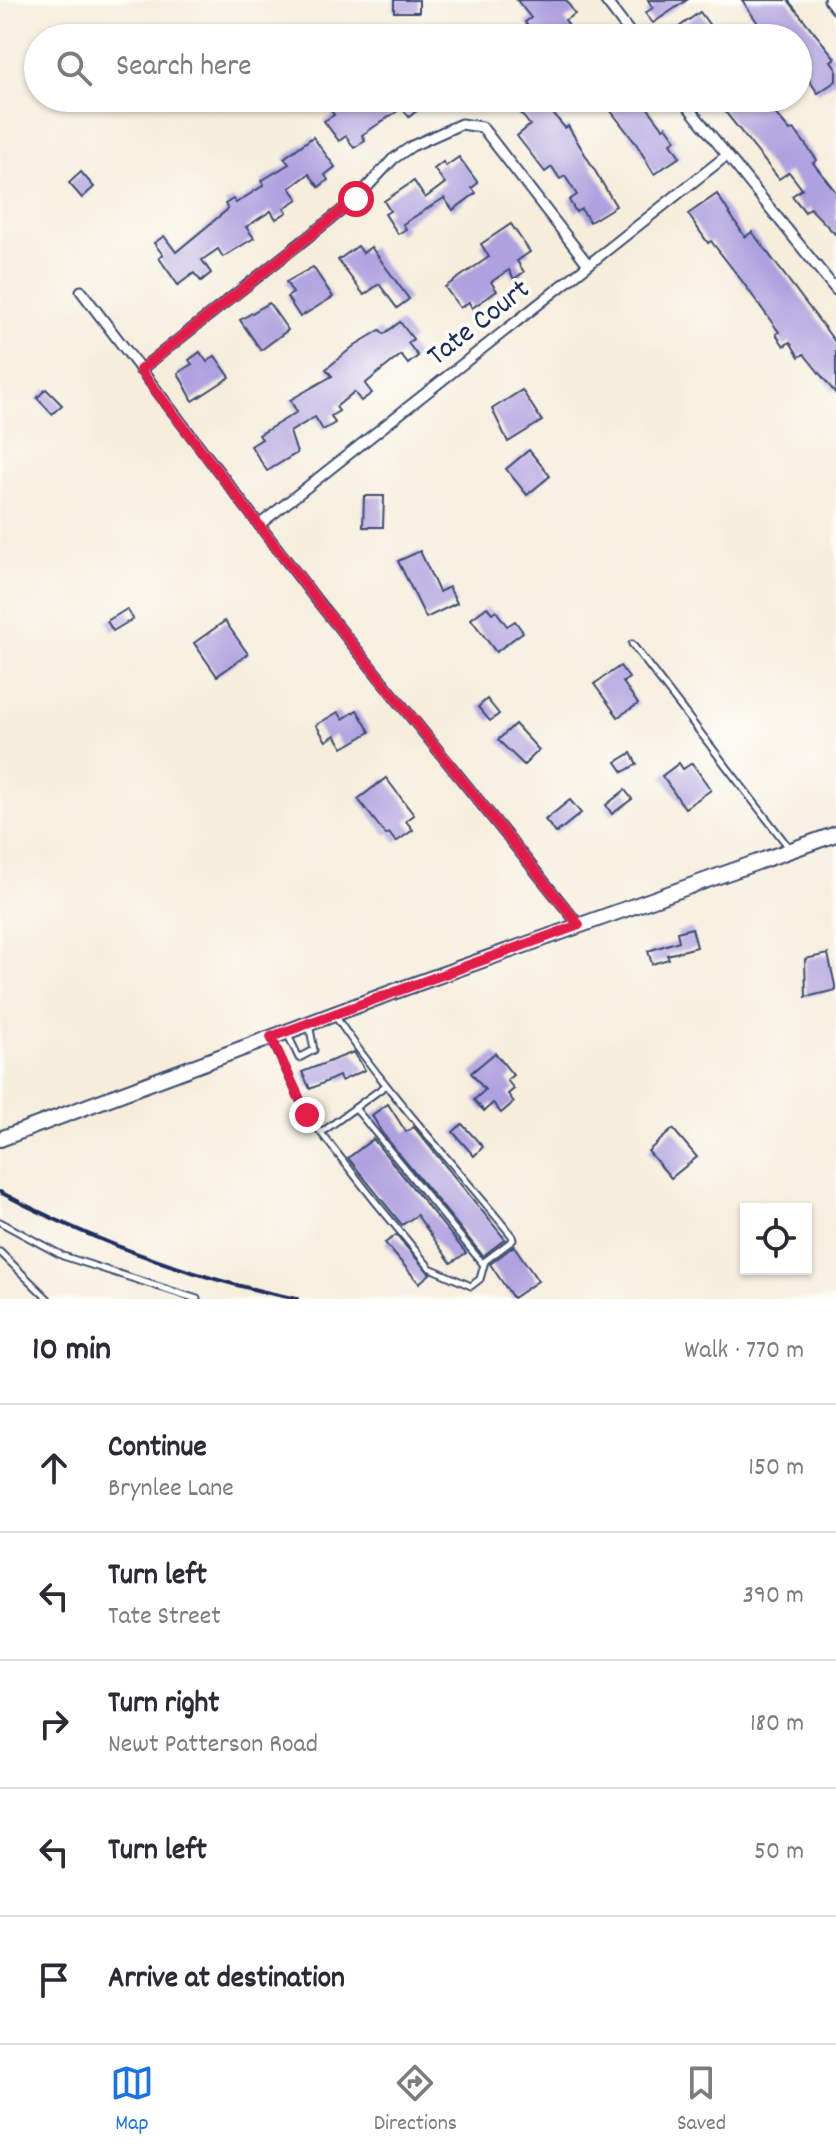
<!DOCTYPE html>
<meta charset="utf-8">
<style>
:root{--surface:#fff;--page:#f7f7f7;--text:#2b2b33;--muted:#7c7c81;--line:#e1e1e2;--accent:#1a73e8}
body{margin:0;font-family:Dekko,sans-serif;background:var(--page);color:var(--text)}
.controls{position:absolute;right:24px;bottom:24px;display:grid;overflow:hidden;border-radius:0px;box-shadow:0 2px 6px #0004}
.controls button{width:72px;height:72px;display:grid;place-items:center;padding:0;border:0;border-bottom:2px solid var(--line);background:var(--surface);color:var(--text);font:40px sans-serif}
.stop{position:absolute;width:24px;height:24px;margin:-18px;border:6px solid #e11d48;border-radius:50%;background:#fff}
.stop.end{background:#e11d48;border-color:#fff;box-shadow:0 2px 8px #0008}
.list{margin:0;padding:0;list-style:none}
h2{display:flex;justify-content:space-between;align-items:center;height:104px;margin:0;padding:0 32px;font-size:34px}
h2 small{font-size:26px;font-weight:400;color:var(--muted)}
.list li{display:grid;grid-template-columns:52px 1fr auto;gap:24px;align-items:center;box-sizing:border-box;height:128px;padding:0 32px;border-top:2px solid var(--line)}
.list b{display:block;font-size:30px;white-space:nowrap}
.list p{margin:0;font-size:26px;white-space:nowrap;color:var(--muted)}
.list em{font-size:26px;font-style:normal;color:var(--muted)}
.icon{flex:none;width:44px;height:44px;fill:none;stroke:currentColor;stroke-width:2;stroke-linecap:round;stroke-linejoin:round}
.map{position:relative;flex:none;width:836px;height:1299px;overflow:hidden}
.search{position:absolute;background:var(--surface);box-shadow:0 2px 6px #0004;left:24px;right:24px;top:24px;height:88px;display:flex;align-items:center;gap:20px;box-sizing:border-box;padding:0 28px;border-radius:44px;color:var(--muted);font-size:30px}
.sheet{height:744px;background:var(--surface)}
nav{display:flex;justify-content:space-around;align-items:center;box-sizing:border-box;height:112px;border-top:2px solid var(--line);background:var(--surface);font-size:22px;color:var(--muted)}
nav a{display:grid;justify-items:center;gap:4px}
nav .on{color:var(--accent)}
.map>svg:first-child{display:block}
.building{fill:#afa0df}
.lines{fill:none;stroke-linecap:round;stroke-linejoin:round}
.lane-casing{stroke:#3c4c71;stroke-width:9}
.street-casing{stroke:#3c4c71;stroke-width:13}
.secondary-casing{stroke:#3c4c71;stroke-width:18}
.lane{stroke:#fff;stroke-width:5}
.street{stroke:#fff;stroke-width:9}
.secondary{stroke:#fff;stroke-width:14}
.rail{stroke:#1b2f5e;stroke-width:4}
.route{stroke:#e11d48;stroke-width:10}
.labels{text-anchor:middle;stroke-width:7;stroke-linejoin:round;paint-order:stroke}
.street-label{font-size:30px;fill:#1b2f5e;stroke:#fdfcf7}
</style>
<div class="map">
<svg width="836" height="1299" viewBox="0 0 836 1299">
<rect width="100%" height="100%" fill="#fdfcf7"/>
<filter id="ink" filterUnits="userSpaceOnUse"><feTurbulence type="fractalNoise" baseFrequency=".0125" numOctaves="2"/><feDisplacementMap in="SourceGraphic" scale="16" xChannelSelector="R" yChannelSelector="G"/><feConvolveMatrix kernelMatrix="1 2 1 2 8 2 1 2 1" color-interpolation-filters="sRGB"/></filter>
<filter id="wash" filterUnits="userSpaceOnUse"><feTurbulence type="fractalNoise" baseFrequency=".006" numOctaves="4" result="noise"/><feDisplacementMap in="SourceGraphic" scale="32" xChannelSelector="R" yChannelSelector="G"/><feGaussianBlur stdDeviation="1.8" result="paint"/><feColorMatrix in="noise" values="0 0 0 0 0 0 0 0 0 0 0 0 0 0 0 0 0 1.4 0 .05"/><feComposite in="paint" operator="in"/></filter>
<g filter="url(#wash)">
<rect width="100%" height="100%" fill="#f6eddb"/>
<g id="blocks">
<!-- building -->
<g class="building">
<rect x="394" y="0" width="25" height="12"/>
<polygon points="517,0 566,0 575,14 565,20 577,38 544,38 540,32 534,35 525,22 531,18"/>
<polygon points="648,0 687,0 653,23 645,13 653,8"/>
<polygon points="742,0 788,0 835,58 831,61 836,68 836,81 818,93 798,64 798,38 768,38"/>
<polygon points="700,12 719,38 676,38 672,32"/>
<polygon points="346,98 417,98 413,101 419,109 409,117 402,108 362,135 365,141 354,148 346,136 339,141 324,121 334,115 330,109"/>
<polygon points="532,98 540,98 565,128 568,126 616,206 590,222 581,209 576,212 569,200 577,195 565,176 560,179 552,167 545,172 517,136 530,125 518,110"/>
<polygon points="601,98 640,98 663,128 666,126 676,140 671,143 680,157 654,174 637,145"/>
<polygon points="714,98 762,98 790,131 794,129 817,160 813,163 836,192 836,235 810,208 805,212 792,196 802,189 789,172 779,179"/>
<polygon points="313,137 335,167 325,175 328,180 319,187 309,174 290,188 298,199 284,208 287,212 276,219 271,211 246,227 254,238 223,257 218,249 202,260 211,273 201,281 194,273 178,285 159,258 163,255 154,243 164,236 176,252 228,209 225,204 233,199 236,203 264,185 261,181 289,164 284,158"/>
<polygon points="459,157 478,183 472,188 476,193 453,210 444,198 403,224 406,229 398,234 385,214 390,211 384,201 414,181 425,198 445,183 434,169 443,162 446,166"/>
<polygon points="81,172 94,187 82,198 69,183"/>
<polygon points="717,194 745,237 752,232 836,343 836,394 804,354 799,357 790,342 784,346 776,334 779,332 742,281 711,241 708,243 688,214"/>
<polygon points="511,224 530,252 517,261 524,272 514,279 509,270 491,282 497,291 472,308 469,302 460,308 445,287 489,257 481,244"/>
<polygon points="358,246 363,253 371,247 409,299 397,308 379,284 364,295 338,260"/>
<polygon points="313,267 333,297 300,317 287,297 293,293 286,282"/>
<polygon points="269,303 288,330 261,350 240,320"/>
<polygon points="400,322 413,339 408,343 418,356 408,364 401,355 378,373 365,384 372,393 361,401 354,392 336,407 339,411 331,416 335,423 323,430 315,417 290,432 297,453 267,471 251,446 262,439 259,435 297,412 290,400 332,376 326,369 355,345 380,330 384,334"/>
<polygon points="200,352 207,362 215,356 230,377 193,401 178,373 192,364 189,360"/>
<polygon points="46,389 62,405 52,414 37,398"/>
<polygon points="522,390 542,421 508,442 492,409"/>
<polygon points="529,450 550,476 527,495 506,469"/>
<polygon points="364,496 384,496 383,527 363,527"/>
<polygon points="420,551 439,592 449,587 457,603 426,618 398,561"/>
<polygon points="487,607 492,613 496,611 507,626 515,621 523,632 496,652 471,619"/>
<polygon points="127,609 133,619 113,631 107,621"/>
<polygon points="225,621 248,654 217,676 194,643"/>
<polygon points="620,666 629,678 623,682 638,704 618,717 594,684"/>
<polygon points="487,699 499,714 490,721 478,707"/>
<polygon points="357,710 370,732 343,748 335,735 326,741 316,725 338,712 343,719"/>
<polygon points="515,724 539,750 524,765 498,740"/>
<polygon points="631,753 637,764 623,772 616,762"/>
<polygon points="679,763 683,769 692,763 711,790 685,808 662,776"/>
<polygon points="386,778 414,815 406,821 413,830 396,842 389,833 386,835 358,799"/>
<polygon points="625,790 632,799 612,814 606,805"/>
<polygon points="570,800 581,813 556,833 545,820"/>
<polygon points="692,928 697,947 667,955 669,959 652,964 648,951 679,941 677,932"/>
<polygon points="828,954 836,990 806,997 805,959"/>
<polygon points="354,1052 365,1070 341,1081 339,1076 310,1089 302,1072"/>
<polygon points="495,1053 513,1075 507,1080 514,1089 508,1094 514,1102 501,1113 493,1103 484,1111 474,1100 485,1090 471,1073"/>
<polygon points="388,1104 406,1132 414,1127 505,1239 483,1256 382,1133 372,1115"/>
<polygon points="462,1124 483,1147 474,1156 453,1132"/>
<polygon points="673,1129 697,1157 671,1178 648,1151"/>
<polygon points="373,1139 466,1253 451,1263 417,1215 402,1225 348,1158"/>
<polygon points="396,1235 430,1274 419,1283 385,1243"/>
<polygon points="514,1246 538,1281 513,1298 490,1264"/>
</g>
</g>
</g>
<g filter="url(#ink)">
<use href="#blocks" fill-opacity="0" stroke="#3c4c71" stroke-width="2"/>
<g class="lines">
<!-- lane casing -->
<g class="lane-casing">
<g id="lane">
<polyline points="632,644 790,849"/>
<polyline points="287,1033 299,1058 314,1050 309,1024"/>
<path d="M271 1038 307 1115 374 1200 430 1268 471 1286 480 1279 485 1261 513 1240 512 1236C453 1163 388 1094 335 1016"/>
<polyline points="355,1108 483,1264"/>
<polyline points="322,1132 385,1086"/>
<polyline points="0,1222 63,1256 197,1299"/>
<polyline points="0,1252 48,1299"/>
</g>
</g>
<!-- street casing -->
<g class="street-casing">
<g id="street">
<polyline points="605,0 634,38"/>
<polyline points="829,0 836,9"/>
<polyline points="681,98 836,290"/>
<polyline points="81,291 315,598 579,925"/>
<polyline points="140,370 356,199 393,159 412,146 461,124 482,127 587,263"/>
<polyline points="259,525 726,156"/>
</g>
</g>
<!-- secondary casing -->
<g class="secondary-casing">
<polyline id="secondary" points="0,1139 393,992 836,834"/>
</g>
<!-- lane -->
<use href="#lane" class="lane"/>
<!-- street -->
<use href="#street" class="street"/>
<!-- secondary -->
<use href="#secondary" class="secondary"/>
<!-- rail -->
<path class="rail" d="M0 1192C94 1242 193 1278 297 1299"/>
</g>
</g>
<g class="lines" filter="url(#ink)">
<!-- route -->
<polyline class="route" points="307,1115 271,1037 579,925 315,598 140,370 356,199"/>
</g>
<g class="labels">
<!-- street labels -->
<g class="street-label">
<text transform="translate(477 321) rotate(-38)" y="10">Tate Court</text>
</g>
</g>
</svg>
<div class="controls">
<button><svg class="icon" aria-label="locate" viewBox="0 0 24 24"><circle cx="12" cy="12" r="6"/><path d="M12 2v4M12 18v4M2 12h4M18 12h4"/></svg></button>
</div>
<div class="stop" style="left:356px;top:199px"></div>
<div class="stop end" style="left:307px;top:1115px"></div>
<div class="search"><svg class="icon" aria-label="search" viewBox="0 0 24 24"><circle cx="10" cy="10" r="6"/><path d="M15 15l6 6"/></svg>Search here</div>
</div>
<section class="sheet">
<h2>10 min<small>Walk · 770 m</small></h2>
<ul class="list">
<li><svg class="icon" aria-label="ahead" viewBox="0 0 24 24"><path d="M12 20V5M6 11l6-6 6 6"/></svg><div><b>Continue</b><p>Brynlee Lane</p></div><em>150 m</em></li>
<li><svg class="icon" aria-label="left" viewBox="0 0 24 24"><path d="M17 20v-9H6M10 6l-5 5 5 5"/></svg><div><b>Turn left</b><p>Tate Street</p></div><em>390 m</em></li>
<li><svg class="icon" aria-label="right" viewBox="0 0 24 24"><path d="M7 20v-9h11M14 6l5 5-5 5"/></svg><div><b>Turn right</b><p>Newt Patterson Road</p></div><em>180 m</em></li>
<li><svg class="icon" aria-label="left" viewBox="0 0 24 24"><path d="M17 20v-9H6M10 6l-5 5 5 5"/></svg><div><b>Turn left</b></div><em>50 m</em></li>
<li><svg class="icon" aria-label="arrive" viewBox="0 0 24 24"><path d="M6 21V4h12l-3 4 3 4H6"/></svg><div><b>Arrive at destination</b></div></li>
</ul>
</section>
<nav>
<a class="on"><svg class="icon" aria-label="map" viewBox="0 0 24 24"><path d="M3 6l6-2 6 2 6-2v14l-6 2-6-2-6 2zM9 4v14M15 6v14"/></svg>Map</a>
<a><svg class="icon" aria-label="directions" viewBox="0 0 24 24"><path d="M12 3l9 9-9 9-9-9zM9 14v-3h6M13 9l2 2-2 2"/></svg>Directions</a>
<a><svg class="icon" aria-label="saved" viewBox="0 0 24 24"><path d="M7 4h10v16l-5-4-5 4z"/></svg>Saved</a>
</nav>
